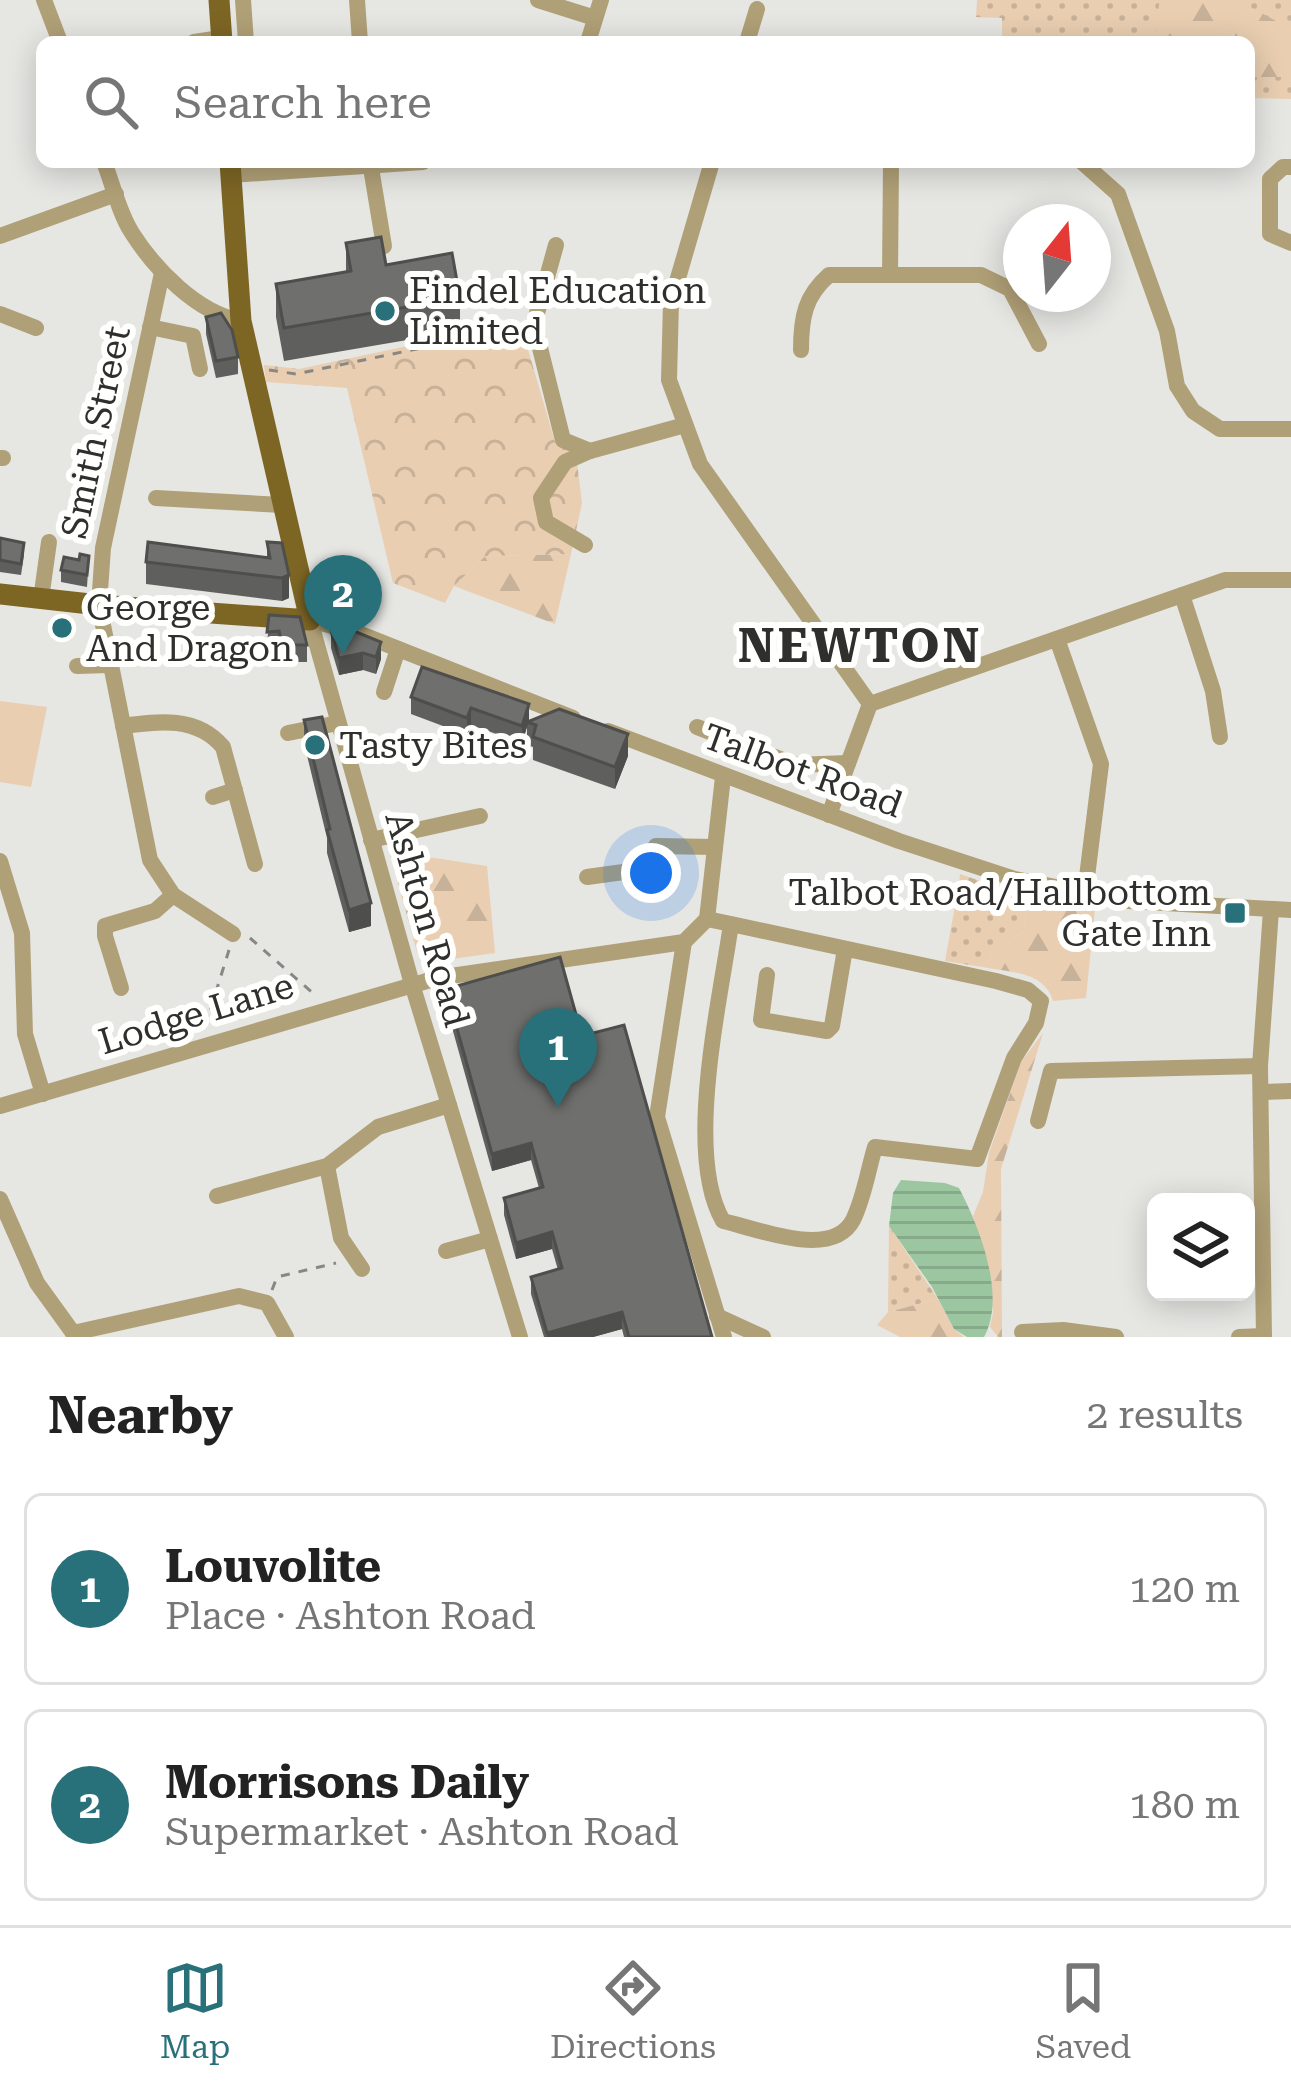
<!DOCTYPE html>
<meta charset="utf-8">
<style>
:root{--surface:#fff;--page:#f2f2f2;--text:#222;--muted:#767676;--line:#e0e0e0;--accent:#28717b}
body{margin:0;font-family:"Roboto Serif",serif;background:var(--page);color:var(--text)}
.controls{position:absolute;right:36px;bottom:36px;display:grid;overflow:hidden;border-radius:18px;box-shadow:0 6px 30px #0003}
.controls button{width:108px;height:108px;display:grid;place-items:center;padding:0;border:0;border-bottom:3px solid var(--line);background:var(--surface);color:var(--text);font:60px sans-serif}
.compass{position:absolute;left:1003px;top:204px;width:108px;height:108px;border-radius:50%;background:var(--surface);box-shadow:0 6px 30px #0003;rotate:17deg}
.you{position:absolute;left:651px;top:873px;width:42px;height:42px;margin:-30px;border:9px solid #fff;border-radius:50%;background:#1a73e8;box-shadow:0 0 0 18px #1a73e833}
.badge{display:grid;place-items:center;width:78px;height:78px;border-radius:50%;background:var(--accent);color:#fff;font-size:39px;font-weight:700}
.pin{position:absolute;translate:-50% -99px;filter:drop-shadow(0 3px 6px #0008)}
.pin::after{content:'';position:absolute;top:63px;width:42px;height:36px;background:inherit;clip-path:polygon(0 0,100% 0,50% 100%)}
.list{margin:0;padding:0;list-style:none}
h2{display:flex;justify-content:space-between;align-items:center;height:156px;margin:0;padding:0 48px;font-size:51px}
h2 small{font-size:39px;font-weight:400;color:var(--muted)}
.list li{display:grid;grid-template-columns:78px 1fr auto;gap:36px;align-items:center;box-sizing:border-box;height:192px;margin:0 24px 24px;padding:0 24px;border:3px solid var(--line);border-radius:18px}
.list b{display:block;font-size:45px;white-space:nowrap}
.list p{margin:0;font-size:39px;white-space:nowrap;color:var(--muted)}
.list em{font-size:39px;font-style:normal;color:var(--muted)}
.icon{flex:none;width:66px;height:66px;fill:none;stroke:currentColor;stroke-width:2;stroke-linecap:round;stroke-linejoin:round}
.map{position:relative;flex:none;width:1291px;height:1337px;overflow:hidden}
.search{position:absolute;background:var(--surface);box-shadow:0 6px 30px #0003;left:36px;right:36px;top:36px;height:132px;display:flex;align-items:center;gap:30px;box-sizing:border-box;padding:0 42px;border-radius:18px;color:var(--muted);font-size:45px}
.sheet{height:588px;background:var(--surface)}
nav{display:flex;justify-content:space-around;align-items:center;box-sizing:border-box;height:168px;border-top:3px solid var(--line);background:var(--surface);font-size:33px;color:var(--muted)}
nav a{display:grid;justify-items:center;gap:6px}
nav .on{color:var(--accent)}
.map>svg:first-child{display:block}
.grass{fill:url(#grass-dots)}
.forest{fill:url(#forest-firs)}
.park{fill:url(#park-crowns)}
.pitch{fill:#e9ceb1}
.water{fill:url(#water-rules)}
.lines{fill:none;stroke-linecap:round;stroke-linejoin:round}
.path{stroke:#878785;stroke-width:3;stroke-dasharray:9 9;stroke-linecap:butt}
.minor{stroke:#b0a077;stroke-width:16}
.major{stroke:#7d6524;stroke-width:21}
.wall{fill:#5f605e}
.shaded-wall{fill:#4e4e4c}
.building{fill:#6f706d;stroke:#4e4e4c;stroke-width:3}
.poi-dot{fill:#28717b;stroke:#fffffe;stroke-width:4.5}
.labels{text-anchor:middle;stroke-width:12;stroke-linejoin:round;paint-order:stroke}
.poi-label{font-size:36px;fill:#2f2f2e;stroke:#fffffe;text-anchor:start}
.street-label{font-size:36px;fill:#2f2f2e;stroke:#fffffe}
.district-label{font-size:48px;font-weight:bold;letter-spacing:3px;fill:#2f2f2e;stroke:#fffffe}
</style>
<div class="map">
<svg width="1291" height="1337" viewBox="0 0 1291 1337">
<defs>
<pattern id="grass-dots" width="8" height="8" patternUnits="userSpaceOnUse" patternTransform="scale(3)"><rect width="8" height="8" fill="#e9ceb1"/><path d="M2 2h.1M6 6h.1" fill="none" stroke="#c8b199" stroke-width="1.8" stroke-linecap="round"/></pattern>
<pattern id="forest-firs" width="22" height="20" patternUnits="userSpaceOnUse" patternTransform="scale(3)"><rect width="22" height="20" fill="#e9ceb1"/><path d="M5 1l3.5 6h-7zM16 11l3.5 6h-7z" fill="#c8b199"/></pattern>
<pattern id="park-crowns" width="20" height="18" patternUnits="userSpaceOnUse" patternTransform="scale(3)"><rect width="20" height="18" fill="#e9ceb1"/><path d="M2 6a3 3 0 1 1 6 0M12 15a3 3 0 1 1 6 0" fill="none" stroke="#c8b199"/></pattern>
<pattern id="water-rules" width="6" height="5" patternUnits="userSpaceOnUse" patternTransform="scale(3)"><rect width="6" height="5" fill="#9bc6a0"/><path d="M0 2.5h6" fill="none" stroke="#86aa8a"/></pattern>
</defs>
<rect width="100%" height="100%" fill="#e6e6e3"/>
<!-- grass -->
<g class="grass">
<polygon points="977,0 1291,0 1291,99 1249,98 1249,42 1002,42 1002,18 976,17"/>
<polygon points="959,884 1027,911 1023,932 998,948 982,967 945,961"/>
<polygon points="889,1226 938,1299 888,1312"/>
</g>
<!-- forest -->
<g class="forest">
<polygon points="1160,0 1237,0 1291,29 1291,77 1249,77 1249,42 1159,42 1155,29"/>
<polygon points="571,554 555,624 454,586 485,556"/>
<polygon points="389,851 487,866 495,953 437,961 417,952"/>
<path d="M960 874 1015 893 1095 908 1086 998 1053 1001C1045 971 1008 972 982 967L998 948 1023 932 1027 911 959 884Z"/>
<polygon points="1043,1033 1001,1169 1002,1337 998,1337 990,1327 993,1313 989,1278 973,1216 983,1192 989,1153 1021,1062"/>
<polygon points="938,1299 954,1329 964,1337 900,1337 877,1325 888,1312"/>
</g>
<!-- park -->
<polygon class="park" points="520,322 555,442 576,454 582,503 571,554 485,556 454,586 445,603 393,583 347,388 266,382 264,365 299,369"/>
<!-- pitch -->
<polygon class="pitch" points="0,701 47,707 31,787 0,782"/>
<!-- water -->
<path class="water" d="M901 1180 945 1183 959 1188C979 1226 1007 1296 984 1337H967L954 1329 932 1287 889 1226 893 1193Z"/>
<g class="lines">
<!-- path -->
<g class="path">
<polyline points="269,370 296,374 518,328"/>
<polyline points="250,938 315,995"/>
<polyline points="205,1027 229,950"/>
<polyline points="272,1290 277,1277 336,1263"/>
</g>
<!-- minor -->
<g class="minor">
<polyline points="44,0 60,42"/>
<polyline points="243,0 246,42"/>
<polyline points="357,0 360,42"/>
<polyline points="538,0 595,18"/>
<polyline points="194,42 221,38"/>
<polyline points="588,42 601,0"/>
<polyline points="747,42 757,9"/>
<path d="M104 162C113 185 119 213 132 233 155 269 197 313 241 321"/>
<polyline points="370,162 384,246"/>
<polyline points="712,162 671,302 669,380 700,464 870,704"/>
<polyline points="1082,162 1118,194 1167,331 1177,386 1193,411 1220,429 1291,429"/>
<polyline points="1291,167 1283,167 1270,179 1270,234 1291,243"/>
<polyline points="231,175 423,162"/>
<polyline points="0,236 116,194"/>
<polyline points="556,245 534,324 563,440 590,451 685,425"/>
<polyline points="162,273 103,548 99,605 150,860 173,895 233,934"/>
<polyline points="890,275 891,162"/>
<polyline points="0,314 36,328"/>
<polyline points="150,327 193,336 200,369"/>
<path d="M801 350C801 317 805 296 829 275H981L1010 289 1039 344"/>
<polyline points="0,458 3,458"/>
<polyline points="156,498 282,505"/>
<polyline points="585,545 546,522 541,498 565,462 590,451"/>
<polyline points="1182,595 1213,691 1220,737"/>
<polyline points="41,599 49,542"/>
<polyline points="310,620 358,633 573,718"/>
<polyline points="310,620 412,984 520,1337"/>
<polyline points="1057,639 1101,764 1085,893"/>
<polyline points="77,666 109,665"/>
<polyline points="384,692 398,649"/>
<path d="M123 726C159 721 197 716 223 747L255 864"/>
<polyline points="697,727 796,765 848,763"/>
<polyline points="608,731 899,841 1015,879 1128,901 1291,910"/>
<polyline points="288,733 338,723"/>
<polyline points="213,797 235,790"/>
<polyline points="829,815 870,704 1225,580 1291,580"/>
<polyline points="371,840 480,816"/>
<polyline points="0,861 22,933 25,1034 43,1094"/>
<polyline points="587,877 638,870 656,846 715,847"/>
<path d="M707 919 731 924 996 981 1028 990 1041 1001 1036 1023 1014 1058 977 1159 875 1147C868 1170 864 1198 853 1220 832 1260 758 1229 723 1221 684 1154 720 1002 731 924"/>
<polyline points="707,919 723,777"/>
<polyline points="684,942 657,1117 724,1337"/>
<polyline points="767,975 761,1020 827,1031 832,1026 845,949"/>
<polyline points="121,988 105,936 105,926 155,911 173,895"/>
<polyline points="1261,1092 1291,1091"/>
<polyline points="0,1106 437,978 684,942 707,919"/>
<polyline points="1038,1121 1051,1071 1260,1066"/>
<polyline points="327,1166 341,1238 362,1269"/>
<polyline points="217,1196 327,1166 378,1127 449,1105"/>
<polyline points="0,1199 37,1283 76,1337"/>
<polyline points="446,1251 490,1239"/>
<polyline points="717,1316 763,1337"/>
<polyline points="1022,1332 1063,1330 1116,1337"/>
<polyline points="73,1333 239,1296 267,1303 286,1337"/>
<polyline points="1239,1337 1264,1336"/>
<polyline points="1264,1337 1260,1066 1271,910"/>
</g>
<!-- major -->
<g class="major">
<polyline points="219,0 222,42"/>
<polyline points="0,594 99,605 310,620 241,321 230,162"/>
</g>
</g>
<!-- wall -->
<g class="wall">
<polygon points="346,243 386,265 460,298 460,331 284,361 276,317 276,284 346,272"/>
<polygon points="206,317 238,357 238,374 216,378 206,334"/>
<polygon points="0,538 24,555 21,575 0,572"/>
<polygon points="267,542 282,543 289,598 282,601 146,584 146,562 267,557"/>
<polygon points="89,556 87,587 61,582 61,570"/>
<polygon points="269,615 307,645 307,662 282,662 279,648 267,649"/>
<polygon points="331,631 381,659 376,674 363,670 339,675 331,648"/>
<polygon points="422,667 529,721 628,756 615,789 533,760 533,747 527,745 527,726 522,743 471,725 467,735 411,714 411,697"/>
<polygon points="304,720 371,926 349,932 327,853 327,838 304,743"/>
<polygon points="446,989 582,1036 712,1337 624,1337 622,1329 593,1337 544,1337 531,1294 531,1277 558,1270 552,1249 516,1259 504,1215 504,1198 539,1188 531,1160 492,1171 446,1006"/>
</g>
<!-- shaded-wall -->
<g class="shaded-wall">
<polygon points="289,575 289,598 282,601 282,578"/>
<polygon points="381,642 381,659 376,674 376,657"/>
<polygon points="363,653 363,670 339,675 339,658"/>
<polygon points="529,704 529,721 522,743 522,726"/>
<polygon points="471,708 471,725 467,735 467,718"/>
<polygon points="628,734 628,756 615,789 615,767"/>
<polygon points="371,903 371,926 349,932 349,910"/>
<polygon points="531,1143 531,1160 492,1171 492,1154"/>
<polygon points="552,1232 552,1249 516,1259 516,1243"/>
<polygon points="622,1312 622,1329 593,1337 547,1337 547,1333"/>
</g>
<!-- building -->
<g class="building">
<polygon points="381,237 386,265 452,253 460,298 284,328 276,284 351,271 346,243"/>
<polygon points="221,313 232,330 238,357 216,361 206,317"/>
<polygon points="0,538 24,543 21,564 0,560"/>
<polygon points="148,542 270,558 267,542 282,543 289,575 282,578 146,562"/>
<polygon points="80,554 89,556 87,575 61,570 64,557 79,560"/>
<polygon points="269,615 300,617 307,645 282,645 279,631 267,632"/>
<polygon points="339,625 381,642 376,657 363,653 339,658 331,631"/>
<polygon points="422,667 529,704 522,726 471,708 467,718 411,697"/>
<polygon points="559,709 628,734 615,767 533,737 536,725 527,722"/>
<polygon points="322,717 371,903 349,910 327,830 330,829 304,720"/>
<polygon points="560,957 582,1036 624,1025 712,1337 629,1337 622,1312 547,1333 531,1277 562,1268 552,1232 516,1243 504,1198 543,1187 531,1143 492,1154 446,989"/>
</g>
<!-- markers -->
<g class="poi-dot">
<circle cx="385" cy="311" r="12"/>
<circle cx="62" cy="628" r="12"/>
<circle cx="315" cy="745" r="12"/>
<rect x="1223" y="901" width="24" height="24" rx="6"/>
</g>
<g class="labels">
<!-- poi labels -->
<g class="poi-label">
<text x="409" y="303">Findel Education<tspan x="409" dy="41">Limited</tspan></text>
<text x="86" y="620">George<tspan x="86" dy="41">And Dragon</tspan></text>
<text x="339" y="758">Tasty Bites</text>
<text x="1211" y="905" text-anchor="end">Talbot Road/Hallbottom<tspan x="1211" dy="41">Gate Inn</tspan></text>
</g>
<!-- street labels -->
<g class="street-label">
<text transform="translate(95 432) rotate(-78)" y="13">Smith Street</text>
<text transform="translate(803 770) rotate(20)" y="13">Talbot Road</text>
<text transform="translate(428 919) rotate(74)" y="13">Ashton Road</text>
<text transform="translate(196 1013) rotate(-17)" y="13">Lodge Lane</text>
</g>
<!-- district labels -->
<g class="district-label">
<text x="860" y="662">NEWTON</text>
</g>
</g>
</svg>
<div class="controls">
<button><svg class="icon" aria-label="layers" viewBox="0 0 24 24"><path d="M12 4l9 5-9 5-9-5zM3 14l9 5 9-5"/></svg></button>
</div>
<svg class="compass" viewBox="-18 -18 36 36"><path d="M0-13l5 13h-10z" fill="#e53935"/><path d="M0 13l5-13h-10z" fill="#767676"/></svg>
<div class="you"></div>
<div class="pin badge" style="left:558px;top:1107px">1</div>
<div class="pin badge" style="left:343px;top:654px">2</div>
<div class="search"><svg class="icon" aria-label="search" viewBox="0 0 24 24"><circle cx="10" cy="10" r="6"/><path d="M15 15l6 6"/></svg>Search here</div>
</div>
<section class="sheet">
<h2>Nearby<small>2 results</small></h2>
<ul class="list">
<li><span class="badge">1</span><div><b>Louvolite</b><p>Place · Ashton Road</p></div><em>120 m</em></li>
<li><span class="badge">2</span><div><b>Morrisons Daily</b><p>Supermarket · Ashton Road</p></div><em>180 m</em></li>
</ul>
</section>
<nav>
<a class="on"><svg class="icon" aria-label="map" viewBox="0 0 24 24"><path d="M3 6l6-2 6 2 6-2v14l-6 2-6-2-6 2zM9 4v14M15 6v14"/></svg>Map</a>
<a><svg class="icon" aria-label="directions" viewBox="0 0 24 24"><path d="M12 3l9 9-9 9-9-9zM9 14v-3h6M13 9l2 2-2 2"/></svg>Directions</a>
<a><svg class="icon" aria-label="saved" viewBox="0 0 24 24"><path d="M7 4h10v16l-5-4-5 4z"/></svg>Saved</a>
</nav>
